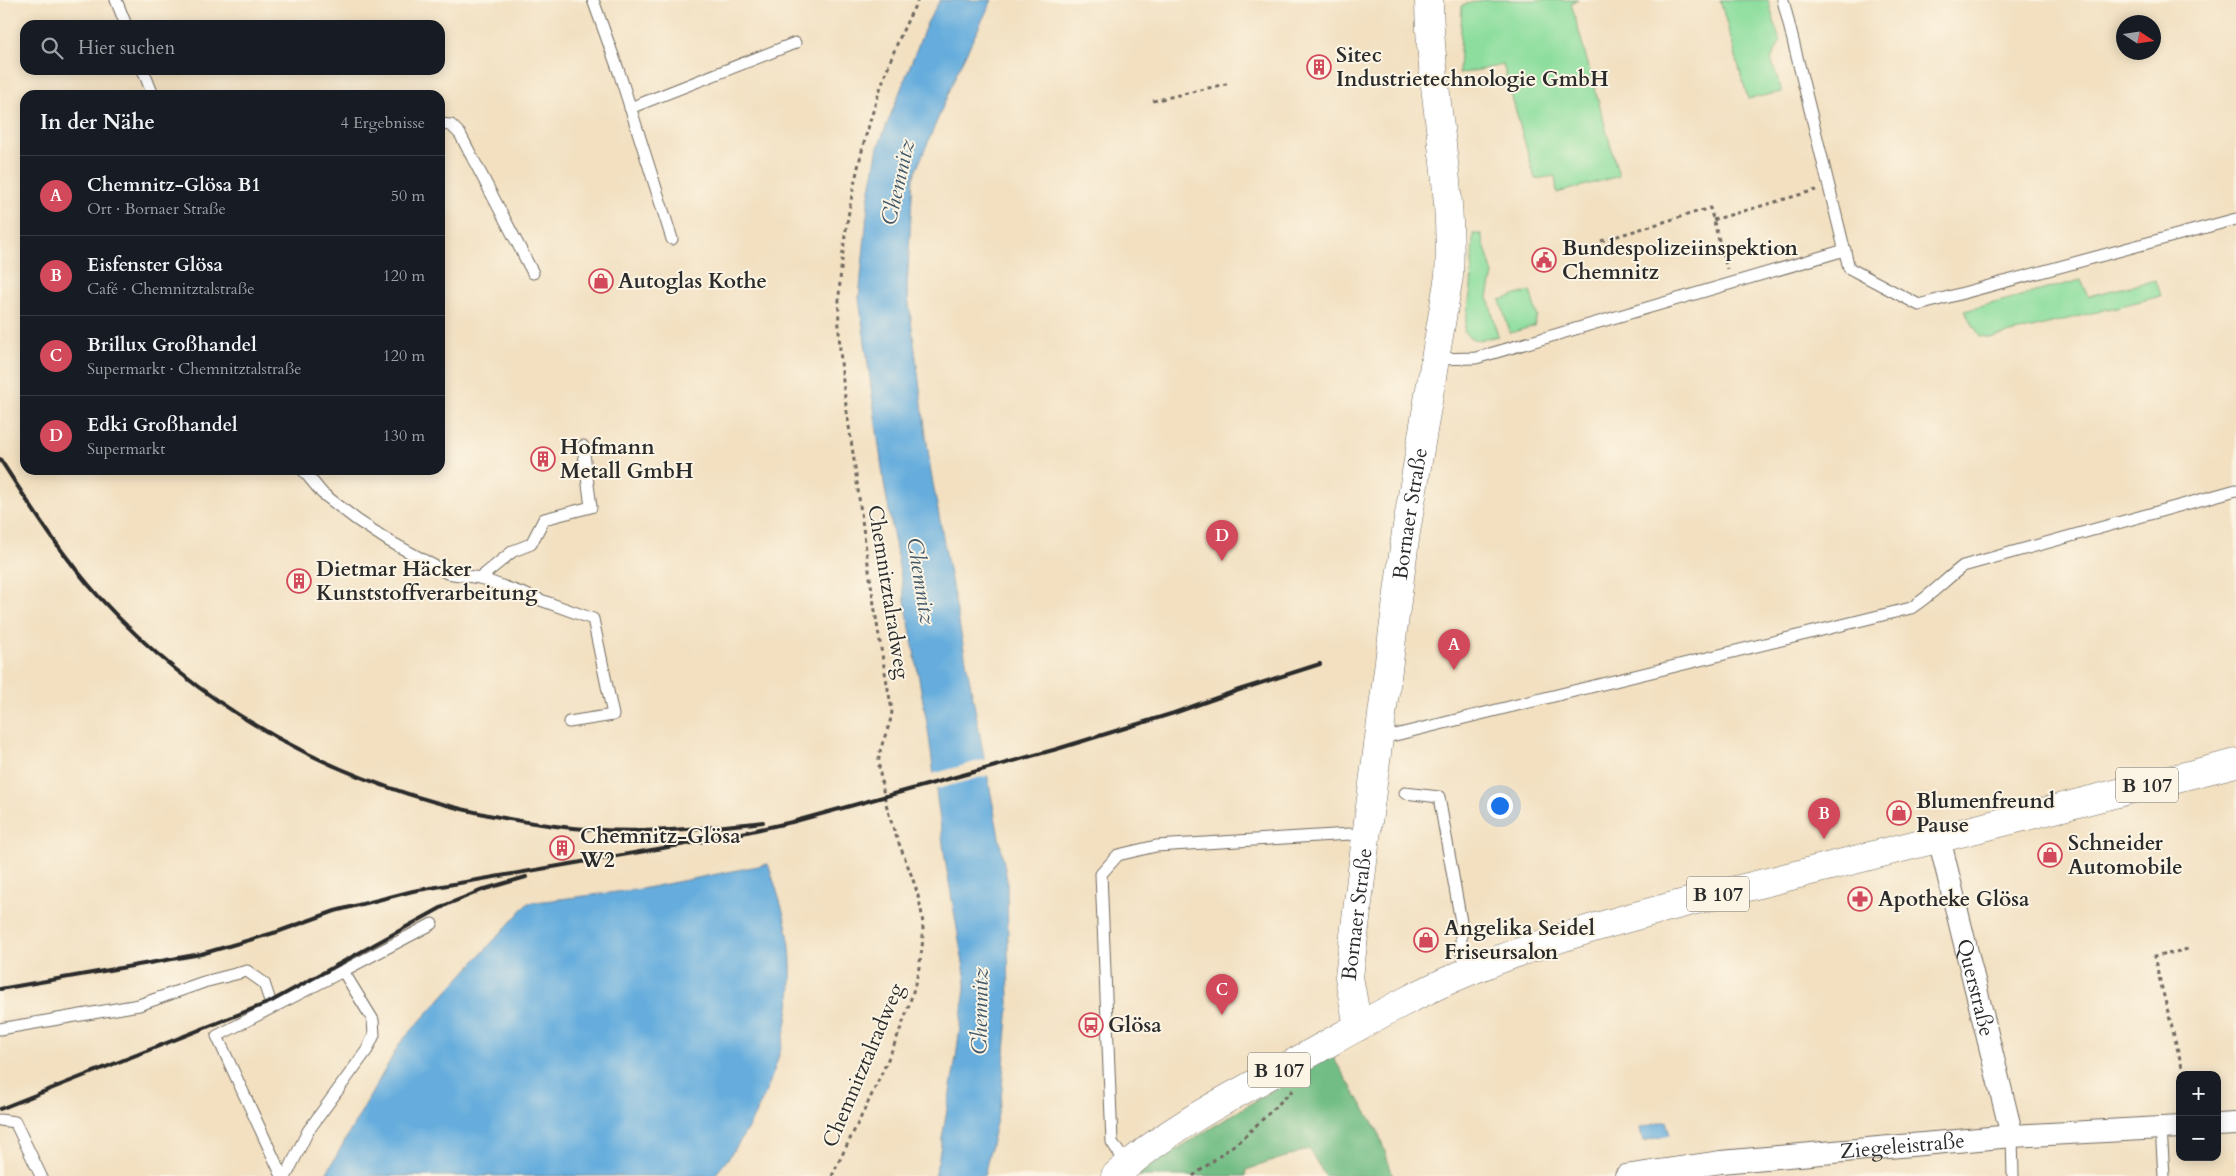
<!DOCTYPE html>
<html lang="de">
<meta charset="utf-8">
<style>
:root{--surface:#171b24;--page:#242831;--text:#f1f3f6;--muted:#9ea1a6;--line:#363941;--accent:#d1495b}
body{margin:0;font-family:Cardo,serif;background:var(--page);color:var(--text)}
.controls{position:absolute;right:15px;bottom:15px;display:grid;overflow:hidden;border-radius:10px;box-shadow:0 2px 12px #0003}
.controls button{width:45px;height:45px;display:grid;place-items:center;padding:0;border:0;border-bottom:1px solid var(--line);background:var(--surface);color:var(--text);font:25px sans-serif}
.compass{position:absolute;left:2116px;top:15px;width:45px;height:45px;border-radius:50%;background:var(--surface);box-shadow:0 2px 12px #0003;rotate:102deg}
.you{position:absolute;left:1499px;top:805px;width:18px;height:18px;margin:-12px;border:4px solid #fff;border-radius:50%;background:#1a73e8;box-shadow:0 0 0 8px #1a73e833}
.badge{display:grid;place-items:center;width:32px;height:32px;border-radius:50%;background:var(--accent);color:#fff;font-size:16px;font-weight:700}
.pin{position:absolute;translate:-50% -41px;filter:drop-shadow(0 1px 2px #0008)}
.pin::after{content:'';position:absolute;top:26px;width:18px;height:15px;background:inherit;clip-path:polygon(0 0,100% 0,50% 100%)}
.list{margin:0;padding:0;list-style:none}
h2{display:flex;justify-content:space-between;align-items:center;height:65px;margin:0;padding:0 20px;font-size:21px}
h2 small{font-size:16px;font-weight:400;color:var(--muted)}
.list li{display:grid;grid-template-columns:32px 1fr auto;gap:15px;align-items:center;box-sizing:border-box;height:80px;padding:0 20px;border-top:1px solid var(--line)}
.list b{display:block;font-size:19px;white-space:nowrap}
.list p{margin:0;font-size:16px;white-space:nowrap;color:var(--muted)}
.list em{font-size:16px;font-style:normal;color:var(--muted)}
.icon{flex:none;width:28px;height:28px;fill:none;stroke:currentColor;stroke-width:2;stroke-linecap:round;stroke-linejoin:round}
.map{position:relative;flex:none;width:2236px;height:1176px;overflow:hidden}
.search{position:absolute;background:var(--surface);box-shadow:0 2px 12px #0003;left:20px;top:20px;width:425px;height:55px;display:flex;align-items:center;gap:12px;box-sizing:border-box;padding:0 18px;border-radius:15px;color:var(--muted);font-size:19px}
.panel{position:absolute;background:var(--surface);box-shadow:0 2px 12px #0003;left:20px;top:90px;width:425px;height:385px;border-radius:15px}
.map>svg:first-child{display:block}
.green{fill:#8dde9e;stroke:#5c8464}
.forest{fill:#72bd85;stroke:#4e7458}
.water{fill:#66addd;stroke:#486c84}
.pier{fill:#f2e0c1}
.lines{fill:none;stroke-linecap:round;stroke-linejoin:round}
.service-casing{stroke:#716a60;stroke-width:13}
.minor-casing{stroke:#716a60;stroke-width:24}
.secondary-casing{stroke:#716a60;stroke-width:29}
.primary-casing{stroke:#716a60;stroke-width:29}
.path{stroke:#716a60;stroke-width:3;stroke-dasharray:4 4;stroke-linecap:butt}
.service{stroke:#fff;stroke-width:11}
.minor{stroke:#fff;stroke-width:22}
.secondary{stroke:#fff;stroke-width:28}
.primary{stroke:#fff;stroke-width:28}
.rail{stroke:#2b2b2b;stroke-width:4}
.labels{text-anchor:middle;stroke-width:4;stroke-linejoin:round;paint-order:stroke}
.shield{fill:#fcf5e5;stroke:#6a6863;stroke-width:1}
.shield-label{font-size:20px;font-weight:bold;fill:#2b2b2b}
.poi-label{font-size:21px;font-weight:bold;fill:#2b2b2b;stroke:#fcf5e5;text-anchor:start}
.street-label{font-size:21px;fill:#2b2b2b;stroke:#fcf5e5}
.water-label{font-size:22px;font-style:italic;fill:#405869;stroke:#fcf5e5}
</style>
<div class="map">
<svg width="2236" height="1176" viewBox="0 0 2236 1176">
<rect width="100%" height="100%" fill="#fcf5e5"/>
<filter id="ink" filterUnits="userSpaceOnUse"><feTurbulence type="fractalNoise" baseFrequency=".02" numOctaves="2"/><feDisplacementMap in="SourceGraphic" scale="10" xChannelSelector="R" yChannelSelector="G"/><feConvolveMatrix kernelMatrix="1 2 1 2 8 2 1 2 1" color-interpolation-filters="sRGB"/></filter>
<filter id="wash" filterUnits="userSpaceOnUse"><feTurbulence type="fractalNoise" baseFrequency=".0096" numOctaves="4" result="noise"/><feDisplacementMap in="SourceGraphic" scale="20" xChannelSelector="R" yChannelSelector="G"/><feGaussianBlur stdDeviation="1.12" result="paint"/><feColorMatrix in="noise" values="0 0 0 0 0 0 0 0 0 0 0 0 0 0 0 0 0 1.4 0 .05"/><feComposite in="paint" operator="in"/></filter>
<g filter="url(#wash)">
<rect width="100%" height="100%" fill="#f2e0c1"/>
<!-- green -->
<g class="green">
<polygon points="1483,0 1578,0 1571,3 1619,176 1557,193 1555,176 1535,179 1503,65 1459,74 1462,5"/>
<polygon points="1720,0 1768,0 1780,42 1771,59 1782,92 1748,99"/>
<path d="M1473 234H1481L1493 274 1488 297 1498 336C1484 339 1473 344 1464 332L1471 289Z"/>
<polygon points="2081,280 2088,296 2156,280 2161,296 1991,338 1980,336 1964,311"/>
<polygon points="1530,291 1537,315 1534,326 1510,333 1500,300"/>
</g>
<!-- forest -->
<polygon class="forest" points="1331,1054 1378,1131 1393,1176 1325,1176 1309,1149 1246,1170 1245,1176 1138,1176 1153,1164"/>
<!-- water -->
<g class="water">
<polygon points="940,0 992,0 959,68 913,178 907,289 931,473 1007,880 1009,1004 1001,1101 984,1176 934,1176 938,1162 956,1058 966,980 945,859 928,729 884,483 859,298 869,195 878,147 927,23"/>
<path d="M768 864C777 891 787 919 790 948 798 1027 766 1116 714 1176H325L400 1043 528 903 641 889Z"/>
<polygon points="1666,1121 1670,1135 1643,1141 1640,1128"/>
</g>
<!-- pier -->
<polygon class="pier" points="986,759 989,775 934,790 932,774"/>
</g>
<g filter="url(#ink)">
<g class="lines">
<!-- service casing -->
<g class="service-casing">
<g id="service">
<polyline points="116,0 126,25"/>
<polyline points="593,0 619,72 672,239"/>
<polyline points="1783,0 1849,268 1919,305 2236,219"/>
<polyline points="143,70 153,95"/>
<polyline points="630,108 795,43"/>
<polyline points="440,124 451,125 460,134 533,273"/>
<polyline points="1435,359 1476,358 1845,250"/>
<polyline points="303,470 322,493 357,520 389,541 447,573 480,578 593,619 613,715 569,722"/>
<polyline points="480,578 513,551 531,544 544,519 591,507 583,446"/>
<path d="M1379 739 1911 608C1930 596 1945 580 1963 566L2236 490"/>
<polyline points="1405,793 1439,797 1461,922 1461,950 1468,972"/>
<polyline points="343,971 432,924"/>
<polyline points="0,1029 139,1005 204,982 247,971 264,983 272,1007"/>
<polyline points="0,1120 15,1122 41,1176"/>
<polyline points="2161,1128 2164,1176"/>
<polyline points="2012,1136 2013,1176"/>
<polyline points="1127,1165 1112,1142 1101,874 1118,855 1156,846 1350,834 1366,837"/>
<polyline points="282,1176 217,1036 343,971 373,1020 374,1035 367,1050 308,1131 286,1176"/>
</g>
</g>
<!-- minor casing -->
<g class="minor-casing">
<g id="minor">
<path id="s1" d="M1939 838 2012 1136"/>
<polyline points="2217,1125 2236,1124"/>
<path id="s2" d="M1626 1176 1721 1162 2012 1136 2180 1127"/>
</g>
</g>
<!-- secondary casing -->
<g class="secondary-casing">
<g id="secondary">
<path id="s3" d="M1358 1027 1349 977 1366 837 1406 532 1449 276C1454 183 1430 93 1429 0"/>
</g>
</g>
<!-- primary casing -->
<g class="primary-casing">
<path id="primary" d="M1115 1176C1168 1128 1230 1097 1293 1063 1351 1031 1409 996 1470 971 1579 926 1694 901 1807 872 1950 835 2093 798 2236 763"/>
</g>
<!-- path -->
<g class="path">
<polyline points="1153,101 1230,83"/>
<polyline points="1713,220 1816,190"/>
<polyline points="1601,241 1710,208 1727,269"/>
<polyline points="2182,1067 2154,957 2188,949"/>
<path d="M832 1176C864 1108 922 1007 923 932 923 892 904 861 892 824 886 806 881 784 879 765 877 747 891 729 892 710 876 627 865 543 854 460 846 406 837 352 839 298 843 206 874 81 918 0"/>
<polyline points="1193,1176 1242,1139 1293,1090"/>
</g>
<!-- service -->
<use href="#service" class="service"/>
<!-- minor -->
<use href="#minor" class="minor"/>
<!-- secondary -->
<use href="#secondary" class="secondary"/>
<!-- primary -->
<use href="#primary" class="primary"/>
<!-- rail -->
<g class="rail">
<path d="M0 459C31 507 62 556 100 598 221 730 379 804 555 826 623 835 695 830 763 822"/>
<polyline points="0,989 201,954 277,932 335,911 413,891 715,839 792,822 1057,749 1174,713 1239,690 1320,664"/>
<polyline points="0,1109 270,1002 448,904 485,889 526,877"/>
</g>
</g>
</g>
<!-- icons -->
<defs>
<g id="building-ring" transform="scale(1.25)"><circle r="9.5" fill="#fcf5e5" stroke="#d1495b" stroke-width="1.5"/><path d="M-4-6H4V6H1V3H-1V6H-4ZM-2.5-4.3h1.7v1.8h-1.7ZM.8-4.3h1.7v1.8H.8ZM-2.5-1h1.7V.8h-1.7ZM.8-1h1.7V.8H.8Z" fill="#d1495b"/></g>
<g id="civic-ring" transform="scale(1.25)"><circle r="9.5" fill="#fcf5e5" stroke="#d1495b" stroke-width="1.5"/><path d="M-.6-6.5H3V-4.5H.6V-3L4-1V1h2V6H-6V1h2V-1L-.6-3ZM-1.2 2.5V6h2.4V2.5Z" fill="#d1495b"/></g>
<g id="shop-ring" transform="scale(1.25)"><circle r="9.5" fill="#fcf5e5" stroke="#d1495b" stroke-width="1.5"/><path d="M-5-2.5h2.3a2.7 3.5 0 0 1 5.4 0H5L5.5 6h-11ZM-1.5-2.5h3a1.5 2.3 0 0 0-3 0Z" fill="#d1495b"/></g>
<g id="pharmacy-ring" transform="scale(1.25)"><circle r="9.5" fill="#fcf5e5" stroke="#d1495b" stroke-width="1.5"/><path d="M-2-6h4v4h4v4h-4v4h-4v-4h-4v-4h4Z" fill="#d1495b"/></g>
<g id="bus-ring" transform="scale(1.25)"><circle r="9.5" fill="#fcf5e5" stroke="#d1495b" stroke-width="1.5"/><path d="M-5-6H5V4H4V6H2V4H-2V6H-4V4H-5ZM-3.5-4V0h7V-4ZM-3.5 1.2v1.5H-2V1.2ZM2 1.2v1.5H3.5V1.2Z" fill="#d1495b"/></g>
</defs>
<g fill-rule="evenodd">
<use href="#building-ring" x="1319" y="67"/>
<use href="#civic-ring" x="1544" y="260"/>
<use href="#shop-ring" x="601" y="281"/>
<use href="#building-ring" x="543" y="459"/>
<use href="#building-ring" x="299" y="581"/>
<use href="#shop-ring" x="1899" y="813"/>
<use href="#building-ring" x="562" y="848"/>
<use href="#shop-ring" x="2050" y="855"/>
<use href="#pharmacy-ring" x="1860" y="899"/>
<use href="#shop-ring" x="1426" y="940"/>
<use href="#bus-ring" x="1091" y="1025"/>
</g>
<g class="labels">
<!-- shield labels -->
<g class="shield">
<rect x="2116" y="767.5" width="62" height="35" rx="4"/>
<rect x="1687" y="876.5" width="62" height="35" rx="4"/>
<rect x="1248" y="1052.5" width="62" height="35" rx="4"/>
</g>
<g class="shield-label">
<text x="2147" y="792">B 107</text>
<text x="1718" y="901">B 107</text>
<text x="1279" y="1077">B 107</text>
</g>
<!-- poi labels -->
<g class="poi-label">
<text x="1336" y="62">Sitec<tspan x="1336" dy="24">Industrietechnologie GmbH</tspan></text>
<text x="1562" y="255">Bundespolizeiinspektion<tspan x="1562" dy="24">Chemnitz</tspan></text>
<text x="618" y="288">Autoglas Kothe</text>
<text x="560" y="454">Hofmann<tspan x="560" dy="24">Metall GmbH</tspan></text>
<text x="316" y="576">Dietmar Häcker<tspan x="316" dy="24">Kunststoffverarbeitung</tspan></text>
<text x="1916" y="808">Blumenfreund<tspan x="1916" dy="24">Pause</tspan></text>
<text x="580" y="843">Chemnitz-Glösa<tspan x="580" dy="24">W2</tspan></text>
<text x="2068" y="850">Schneider<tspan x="2068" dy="24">Automobile</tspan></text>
<text x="1878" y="906">Apotheke Glösa</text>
<text x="1444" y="935">Angelika Seidel<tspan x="1444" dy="24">Friseursalon</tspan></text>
<text x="1108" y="1032">Glösa</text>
</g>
<!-- street labels -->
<g class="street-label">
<text dy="7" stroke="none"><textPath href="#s3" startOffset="518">Bornaer Straße</textPath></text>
<text transform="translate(889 592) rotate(81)" y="7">Chemnitztalradweg</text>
<text dy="7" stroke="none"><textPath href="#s3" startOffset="114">Bornaer Straße</textPath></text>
<text dy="7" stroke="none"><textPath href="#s1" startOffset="154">Querstraße</textPath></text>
<text transform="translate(863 1065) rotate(-67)" y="7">Chemnitztalradweg</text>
<text dy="7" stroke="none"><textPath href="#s2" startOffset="278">Ziegeleistraße</textPath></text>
</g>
<!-- water labels -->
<g class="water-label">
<text transform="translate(897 182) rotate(-77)" y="8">Chemnitz</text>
<text transform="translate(922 581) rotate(81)" y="8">Chemnitz</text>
<text transform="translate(979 1011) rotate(-89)" y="8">Chemnitz</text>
</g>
</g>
</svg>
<div class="controls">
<button>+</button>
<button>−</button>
</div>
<svg class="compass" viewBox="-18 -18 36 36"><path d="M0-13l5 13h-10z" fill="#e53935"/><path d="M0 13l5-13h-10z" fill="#9ea1a6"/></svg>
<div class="you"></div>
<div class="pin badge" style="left:1454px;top:670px">A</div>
<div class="pin badge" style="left:1824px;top:839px">B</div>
<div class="pin badge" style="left:1222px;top:1015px">C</div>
<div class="pin badge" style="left:1222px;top:561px">D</div>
<div class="search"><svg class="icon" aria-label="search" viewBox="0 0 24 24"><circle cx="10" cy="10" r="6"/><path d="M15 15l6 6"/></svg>Hier suchen</div>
<section class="panel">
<h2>In der Nähe<small>4 Ergebnisse</small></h2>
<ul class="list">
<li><span class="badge">A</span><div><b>Chemnitz-Glösa B1</b><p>Ort · Bornaer Straße</p></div><em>50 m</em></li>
<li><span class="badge">B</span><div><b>Eisfenster Glösa</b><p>Café · Chemnitztalstraße</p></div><em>120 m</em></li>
<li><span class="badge">C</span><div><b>Brillux Großhandel</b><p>Supermarkt · Chemnitztalstraße</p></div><em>120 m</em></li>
<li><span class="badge">D</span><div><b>Edki Großhandel</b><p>Supermarkt</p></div><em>130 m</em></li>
</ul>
</section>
</div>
